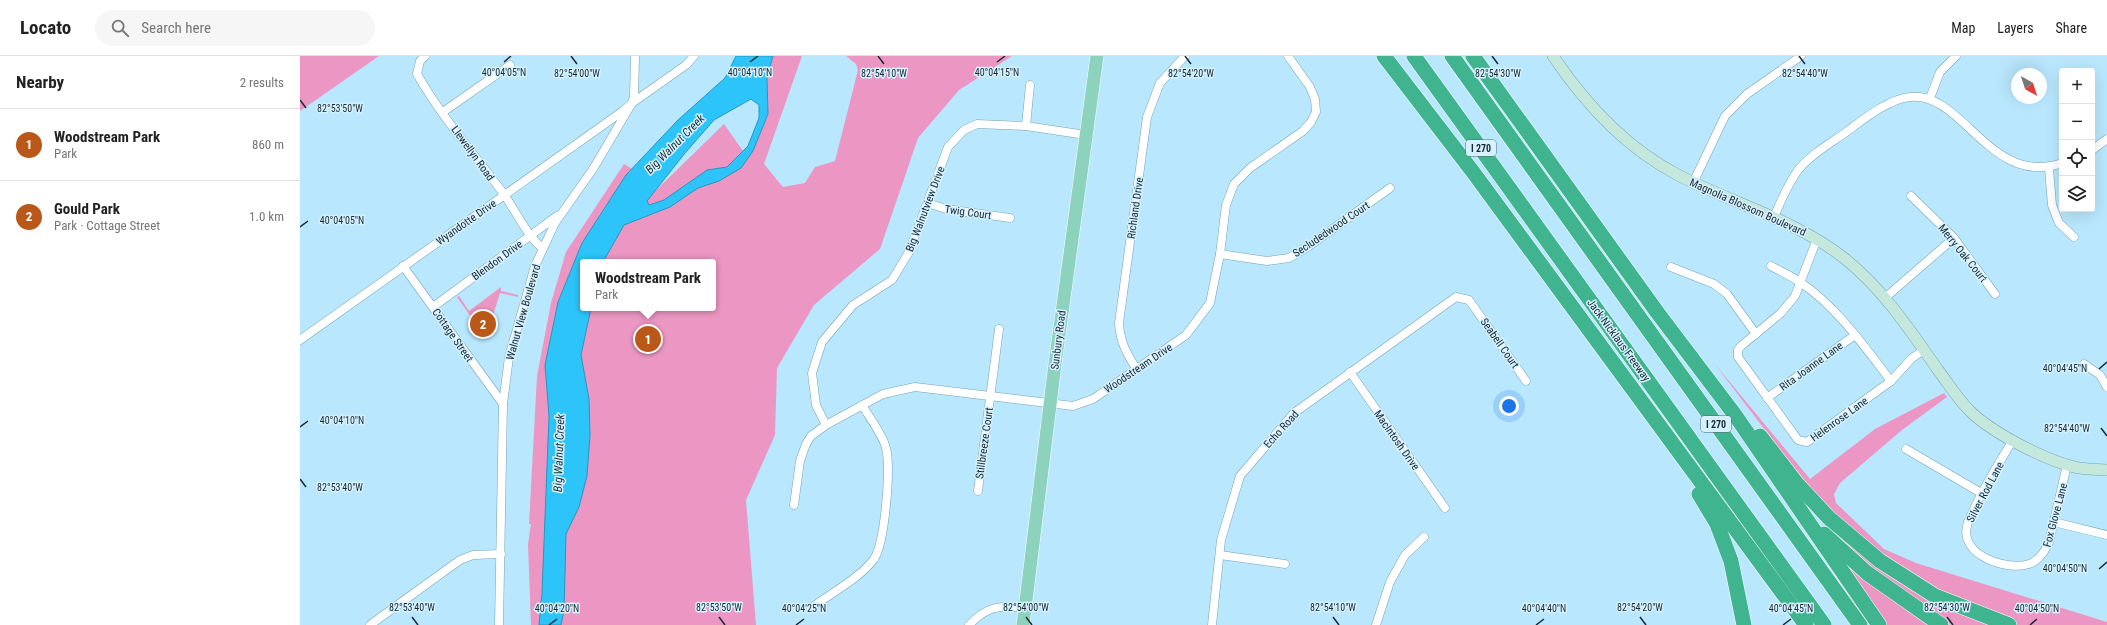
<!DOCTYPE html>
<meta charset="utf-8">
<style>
:root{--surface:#fff;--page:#f6f6f6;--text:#222;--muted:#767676;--line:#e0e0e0;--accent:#ba5819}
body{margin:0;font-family:"Roboto Condensed",sans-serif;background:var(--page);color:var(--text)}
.controls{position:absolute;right:12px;top:12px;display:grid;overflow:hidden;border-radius:4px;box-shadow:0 4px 16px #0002}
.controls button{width:36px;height:36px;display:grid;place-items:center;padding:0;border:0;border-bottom:1px solid var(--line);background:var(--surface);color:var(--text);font:20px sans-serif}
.compass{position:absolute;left:1711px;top:12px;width:36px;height:36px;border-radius:50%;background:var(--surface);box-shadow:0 4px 16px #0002;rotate:141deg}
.you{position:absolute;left:1209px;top:350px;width:14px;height:14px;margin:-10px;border:3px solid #fff;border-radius:50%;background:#1a73e8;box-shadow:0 0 0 6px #1a73e833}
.badge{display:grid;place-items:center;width:26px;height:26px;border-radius:50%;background:var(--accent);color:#fff;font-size:13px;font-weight:700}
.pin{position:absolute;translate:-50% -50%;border:2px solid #fff;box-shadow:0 1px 4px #0006}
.popup{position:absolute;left:280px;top:203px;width:136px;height:52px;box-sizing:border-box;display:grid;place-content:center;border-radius:4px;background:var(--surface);filter:drop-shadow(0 1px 3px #0005);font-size:13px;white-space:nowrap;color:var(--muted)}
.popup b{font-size:15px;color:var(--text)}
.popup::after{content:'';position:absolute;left:50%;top:100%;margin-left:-8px;border:8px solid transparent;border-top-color:var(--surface)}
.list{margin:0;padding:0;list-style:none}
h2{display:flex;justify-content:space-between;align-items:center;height:52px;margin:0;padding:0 16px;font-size:17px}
h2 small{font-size:13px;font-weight:400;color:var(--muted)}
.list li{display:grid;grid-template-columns:26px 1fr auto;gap:12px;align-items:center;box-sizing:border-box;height:72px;padding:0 16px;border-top:1px solid var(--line)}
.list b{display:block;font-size:15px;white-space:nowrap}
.list p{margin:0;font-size:13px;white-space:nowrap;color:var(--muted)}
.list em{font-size:13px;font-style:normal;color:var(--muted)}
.icon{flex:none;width:22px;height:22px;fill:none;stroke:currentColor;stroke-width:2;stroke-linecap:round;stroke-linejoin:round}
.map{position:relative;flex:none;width:1807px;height:569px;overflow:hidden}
header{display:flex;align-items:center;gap:24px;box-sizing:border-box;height:56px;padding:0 20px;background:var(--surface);border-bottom:1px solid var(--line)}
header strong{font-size:19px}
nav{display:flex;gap:22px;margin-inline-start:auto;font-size:14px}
.search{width:280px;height:36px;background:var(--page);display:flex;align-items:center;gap:10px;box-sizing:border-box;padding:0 14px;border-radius:22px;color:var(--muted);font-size:15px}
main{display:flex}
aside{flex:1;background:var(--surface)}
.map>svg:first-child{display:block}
.green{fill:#ec97c3;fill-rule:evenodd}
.water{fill:#2dc4fa;stroke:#2796bf;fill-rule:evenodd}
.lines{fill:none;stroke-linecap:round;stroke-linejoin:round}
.street-casing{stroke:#76a2b6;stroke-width:9}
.secondary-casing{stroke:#76a2b6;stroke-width:12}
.primary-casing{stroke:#fff;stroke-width:14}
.highway-casing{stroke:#fff;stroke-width:16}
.street{stroke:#fff;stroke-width:8}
.secondary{stroke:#c5e8dd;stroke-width:11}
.primary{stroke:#8cd2bc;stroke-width:13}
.highway{stroke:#3fb48f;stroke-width:15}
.ticks{fill:none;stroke:#192b34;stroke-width:1.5}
.labels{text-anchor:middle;stroke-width:3;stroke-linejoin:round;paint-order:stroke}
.shield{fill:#d6f1fe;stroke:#526671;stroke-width:1}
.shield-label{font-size:10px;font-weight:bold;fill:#192b34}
.street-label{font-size:11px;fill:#192b34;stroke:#d6f1fe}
.water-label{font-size:12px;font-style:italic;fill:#19303a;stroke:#d6f1fe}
.ticks-label{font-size:10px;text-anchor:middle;fill:#192b34;stroke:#d6f1fe;stroke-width:3;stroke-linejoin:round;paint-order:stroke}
</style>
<header>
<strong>Locato</strong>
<div class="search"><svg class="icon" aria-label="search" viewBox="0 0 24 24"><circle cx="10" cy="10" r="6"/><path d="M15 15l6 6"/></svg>Search here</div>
<nav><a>Map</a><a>Layers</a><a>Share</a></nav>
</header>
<main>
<aside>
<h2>Nearby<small>2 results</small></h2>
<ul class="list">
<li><span class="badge">1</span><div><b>Woodstream Park</b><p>Park</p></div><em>860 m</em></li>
<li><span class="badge">2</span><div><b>Gould Park</b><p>Park · Cottage Street</p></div><em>1.0 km</em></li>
</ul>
</aside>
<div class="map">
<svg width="1807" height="569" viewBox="0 0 1807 569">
<rect width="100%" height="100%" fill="#b9e7fd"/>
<!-- green -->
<g class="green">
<polygon points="0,0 79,0 0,55"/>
<path d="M473 0H502L464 108 483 131 505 127 515 111 535 105 558 14 556 8 546 0H712L659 34 618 82 580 193 514 249 477 312 475 379 446 444 456 569H231L228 488 231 468H229L237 320 251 247 266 196 324 108 352 125 347 143 424 68 448 102 453 95 468 58 467 22ZM283 206H413V252H283Z"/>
<polygon points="201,231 201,235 218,239 218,241 200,237 186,282 157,241 159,240 169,255"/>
<polygon points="1414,307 1510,423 1575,373 1644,337 1647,341 1602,374 1540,427 1534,438 1536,447 1584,493 1616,507 1807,566 1807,569 1717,569 1681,557 1652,544 1564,488 1506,428"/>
<polygon points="1525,464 1690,569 1651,569 1574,514 1539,485 1522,466"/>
<polygon points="1546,507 1631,569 1587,569 1544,508"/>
</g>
<!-- water -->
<path class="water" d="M436 0H473L467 22 468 58 453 95 441 112 419 125 398 132 370 151 324 169 303 206H283V252H291L281 299 289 343 290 379 287 420 279 451 266 478 264 555 261 569H239L242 537 249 360 245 309 258 246 282 187 326 119 378 64 425 22ZM451 43 459 49V62L448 90 427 111 407 114 364 144 349 149 347 145 385 97 414 64Z"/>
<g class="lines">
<!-- street casing -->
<g class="street-casing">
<g id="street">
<path d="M125 0 120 5 117 18C141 60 174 98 203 137 216 155 225 177 242 192"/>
<polyline points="1630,42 1640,16 1656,0"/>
<polyline points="143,56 210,9"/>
<polyline points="726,70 730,29"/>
<polyline points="1792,94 1807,83"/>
<polyline points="1749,112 1752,149 1759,167 1774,181"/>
<polyline points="1393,127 1425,60 1447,38 1501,0"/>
<polyline points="1611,140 1654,182 1695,238"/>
<polyline points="627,147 646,153 710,162"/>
<path d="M1474 161C1481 145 1488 127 1499 113 1512 97 1533 86 1549 74 1565 62 1589 43 1610 41 1663 35 1690 132 1762 107"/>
<polyline points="1517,183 1495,240 1481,257 1441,290 1438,294 1438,301 1498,384 1507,386 1591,325 1612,302 1624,294"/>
<polyline points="920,198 967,205 989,202 1009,190 1090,132"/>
<polyline points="103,210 203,348"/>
<path d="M1471 210C1480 215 1491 220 1500 226 1537 251 1564 290 1591 325"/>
<polyline points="1371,211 1414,228 1427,238 1456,278"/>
<polyline points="1586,241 1654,182"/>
<polyline points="133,251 257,160"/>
<polyline points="0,284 323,55 332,47 334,41 335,0"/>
<polyline points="1784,308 1800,319 1807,331"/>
<path d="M836 312C826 297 820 285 819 267L847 61 860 27 885 0"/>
<polyline points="1050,316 1145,452"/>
<polyline points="1467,342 1555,279"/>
<polyline points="526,369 516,349 512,317 522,286 553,249 592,224 609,196 648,91 664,74 677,68 726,70 786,79"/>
<path d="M1713 384C1699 407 1685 429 1674 453 1672 458 1668 464 1667 470 1660 500 1707 515 1729 508 1739 505 1745 495 1749 486L1767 409"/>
<polyline points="1606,393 1681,437"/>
<polyline points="678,435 699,273"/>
<polyline points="494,449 500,405 506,388 511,380 526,369 583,338 615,331 773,350 793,343 886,279 910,247 920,198 926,149 934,128 950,112 1003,75 1011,66 1016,56 1015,43 1010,31 988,0"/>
<polyline points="1754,466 1807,479"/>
<polyline points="920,499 985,508"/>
<path d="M511 552C530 538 560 522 574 503 585 487 591 412 586 392 583 379 569 361 562 349"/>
<polyline points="70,569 160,504 173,499 201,498"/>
<polyline points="199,569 203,348 209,301 235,210 255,167 293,113 332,47 386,9 394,0"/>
<path d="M669 569C687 550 700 549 725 552"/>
<polyline points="912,569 921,484 940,420 994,357 1156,241 1169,244 1226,325"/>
<polyline points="1076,569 1090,526 1105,499 1124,481"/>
</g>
</g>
<!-- secondary casing -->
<g class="secondary-casing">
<path id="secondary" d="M1253 0C1286 49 1326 92 1378 119 1434 148 1494 163 1544 202 1583 233 1610 274 1638 314 1648 327 1657 342 1669 354 1689 375 1743 403 1771 410 1782 414 1796 413 1807 414"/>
</g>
<!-- primary casing -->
<g class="primary-casing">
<polyline id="primary" points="723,569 755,308 797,0"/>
</g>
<!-- highway casing -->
<g class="highway-casing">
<g id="highway">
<polyline points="1084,0 1173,116 1506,569"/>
<polyline points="1114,0 1524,569"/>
<polyline points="1152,0 1560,569"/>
<polyline points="1173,0 1357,256 1435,359 1579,569"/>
<polyline points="1460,380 1498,429 1529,462 1580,505 1635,540 1709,569"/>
<polyline points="1399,438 1417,468 1431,505 1444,569"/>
<polyline points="1524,478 1567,517 1641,569"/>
</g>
</g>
<!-- street -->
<use href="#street" class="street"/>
<!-- secondary -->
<use href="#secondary" class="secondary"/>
<!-- primary -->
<use href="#primary" class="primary"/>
<!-- highway -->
<use href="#highway" class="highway"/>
</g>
<!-- ticks -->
<path class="ticks" d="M271 0 277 8M578 0 584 8M885 0 891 8M1192 0 1198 8M1499 0 1505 8M204 6 211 0M450 6 458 0M697 6 705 0M0 44 6 52M0 171 8 165M1799 313 1807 306M0 371 8 365M1801 372 1807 380M0 423 6 431M1799 513 1807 506M112 561 118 569M419 561 425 569M726 561 732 569M1033 561 1039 569M1340 561 1346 569M1647 561 1653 569M249 569 257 563M496 569 504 563M1236 569 1244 563M1483 569 1491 563M1730 569 1737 563"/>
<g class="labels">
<!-- shield labels -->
<g class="shield">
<rect x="1166" y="84" width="30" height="16" rx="3"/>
<rect x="1401" y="360" width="30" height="16" rx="3"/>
</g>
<g class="shield-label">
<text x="1181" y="96">I 270</text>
<text x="1416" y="372">I 270</text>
</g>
<!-- street labels -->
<g class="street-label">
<text transform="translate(173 97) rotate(54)" y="4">Llewellyn Road</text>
<text transform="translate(1448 151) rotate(24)" y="4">Magnolia Blossom Boulevard</text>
<text transform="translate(835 152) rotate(-82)" y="4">Richland Drive</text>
<text transform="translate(625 153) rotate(-69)" y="4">Big Walnutview Drive</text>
<text transform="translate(668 156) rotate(8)" y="4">Twig Court</text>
<text transform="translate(166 166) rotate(-35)" y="4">Wyandotte Drive</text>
<text transform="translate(1031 173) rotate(-34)" y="4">Secludedwood Court</text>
<text transform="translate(1663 197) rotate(51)" y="4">Merry Oak Court</text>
<text transform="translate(197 204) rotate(-36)" y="4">Blendon Drive</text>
<text transform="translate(223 256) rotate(-74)" y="4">Walnut View Boulevard</text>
<text transform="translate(153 279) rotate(55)" y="4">Cottage Street</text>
<text transform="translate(758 284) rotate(-83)" y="4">Sunbury Road</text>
<text transform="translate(1319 284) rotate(54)" y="4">Jack Nicklaus Freeway</text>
<text transform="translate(1200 287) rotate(55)" y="4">Seabell Court</text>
<text transform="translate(1511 310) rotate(-36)" y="4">Rita Joanne Lane</text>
<text transform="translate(838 312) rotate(-34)" y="4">Woodstream Drive</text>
<text transform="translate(1539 363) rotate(-36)" y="4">Helenrose Lane</text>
<text transform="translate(981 373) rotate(-48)" y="4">Echo Road</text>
<text transform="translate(1097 384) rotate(55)" y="4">MacIntosh Drive</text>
<text transform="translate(684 387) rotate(-82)" y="4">Stillbreeze Court</text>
<text transform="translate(1685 436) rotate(-62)" y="4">Silver Rod Lane</text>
<text transform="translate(1755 459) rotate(-75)" y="4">Fox Glove Lane</text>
</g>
<!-- water labels -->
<g class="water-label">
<text transform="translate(375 88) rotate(-45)" y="4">Big Walnut Creek</text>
<text transform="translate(259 397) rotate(-88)" y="4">Big Walnut Creek</text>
</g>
</g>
<g class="ticks-label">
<text x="204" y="20">40°04'05"N</text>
<text x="450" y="20">40°04'10"N</text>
<text x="697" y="20">40°04'15"N</text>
<text x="277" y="21">82°54'00"W</text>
<text x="584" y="21">82°54'10"W</text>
<text x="891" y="21">82°54'20"W</text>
<text x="1198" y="21">82°54'30"W</text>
<text x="1505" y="21">82°54'40"W</text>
<text x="40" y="56">82°53'50"W</text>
<text x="42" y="168">40°04'05"N</text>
<text x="1765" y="316">40°04'45"N</text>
<text x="42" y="368">40°04'10"N</text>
<text x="1767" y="376">82°54'40"W</text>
<text x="40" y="435">82°53'40"W</text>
<text x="1765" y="516">40°04'50"N</text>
<text x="112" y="555">82°53'40"W</text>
<text x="419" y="555">82°53'50"W</text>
<text x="726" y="555">82°54'00"W</text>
<text x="1033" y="555">82°54'10"W</text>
<text x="1340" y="555">82°54'20"W</text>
<text x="1647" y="555">82°54'30"W</text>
<text x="257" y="556">40°04'20"N</text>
<text x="504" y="556">40°04'25"N</text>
<text x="1244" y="556">40°04'40"N</text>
<text x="1491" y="556">40°04'45"N</text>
<text x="1737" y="556">40°04'50"N</text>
</g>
</svg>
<div class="controls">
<button>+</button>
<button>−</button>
<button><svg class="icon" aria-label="locate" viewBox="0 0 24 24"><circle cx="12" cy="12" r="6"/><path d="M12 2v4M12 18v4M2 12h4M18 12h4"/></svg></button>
<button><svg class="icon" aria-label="layers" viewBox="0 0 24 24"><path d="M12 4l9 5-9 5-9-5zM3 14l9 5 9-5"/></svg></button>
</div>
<svg class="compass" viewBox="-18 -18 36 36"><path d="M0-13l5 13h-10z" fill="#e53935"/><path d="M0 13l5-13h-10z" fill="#767676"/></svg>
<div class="you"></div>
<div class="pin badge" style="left:348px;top:283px">1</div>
<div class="popup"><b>Woodstream Park</b>Park</div>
<div class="pin badge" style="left:183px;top:268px">2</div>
</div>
</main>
